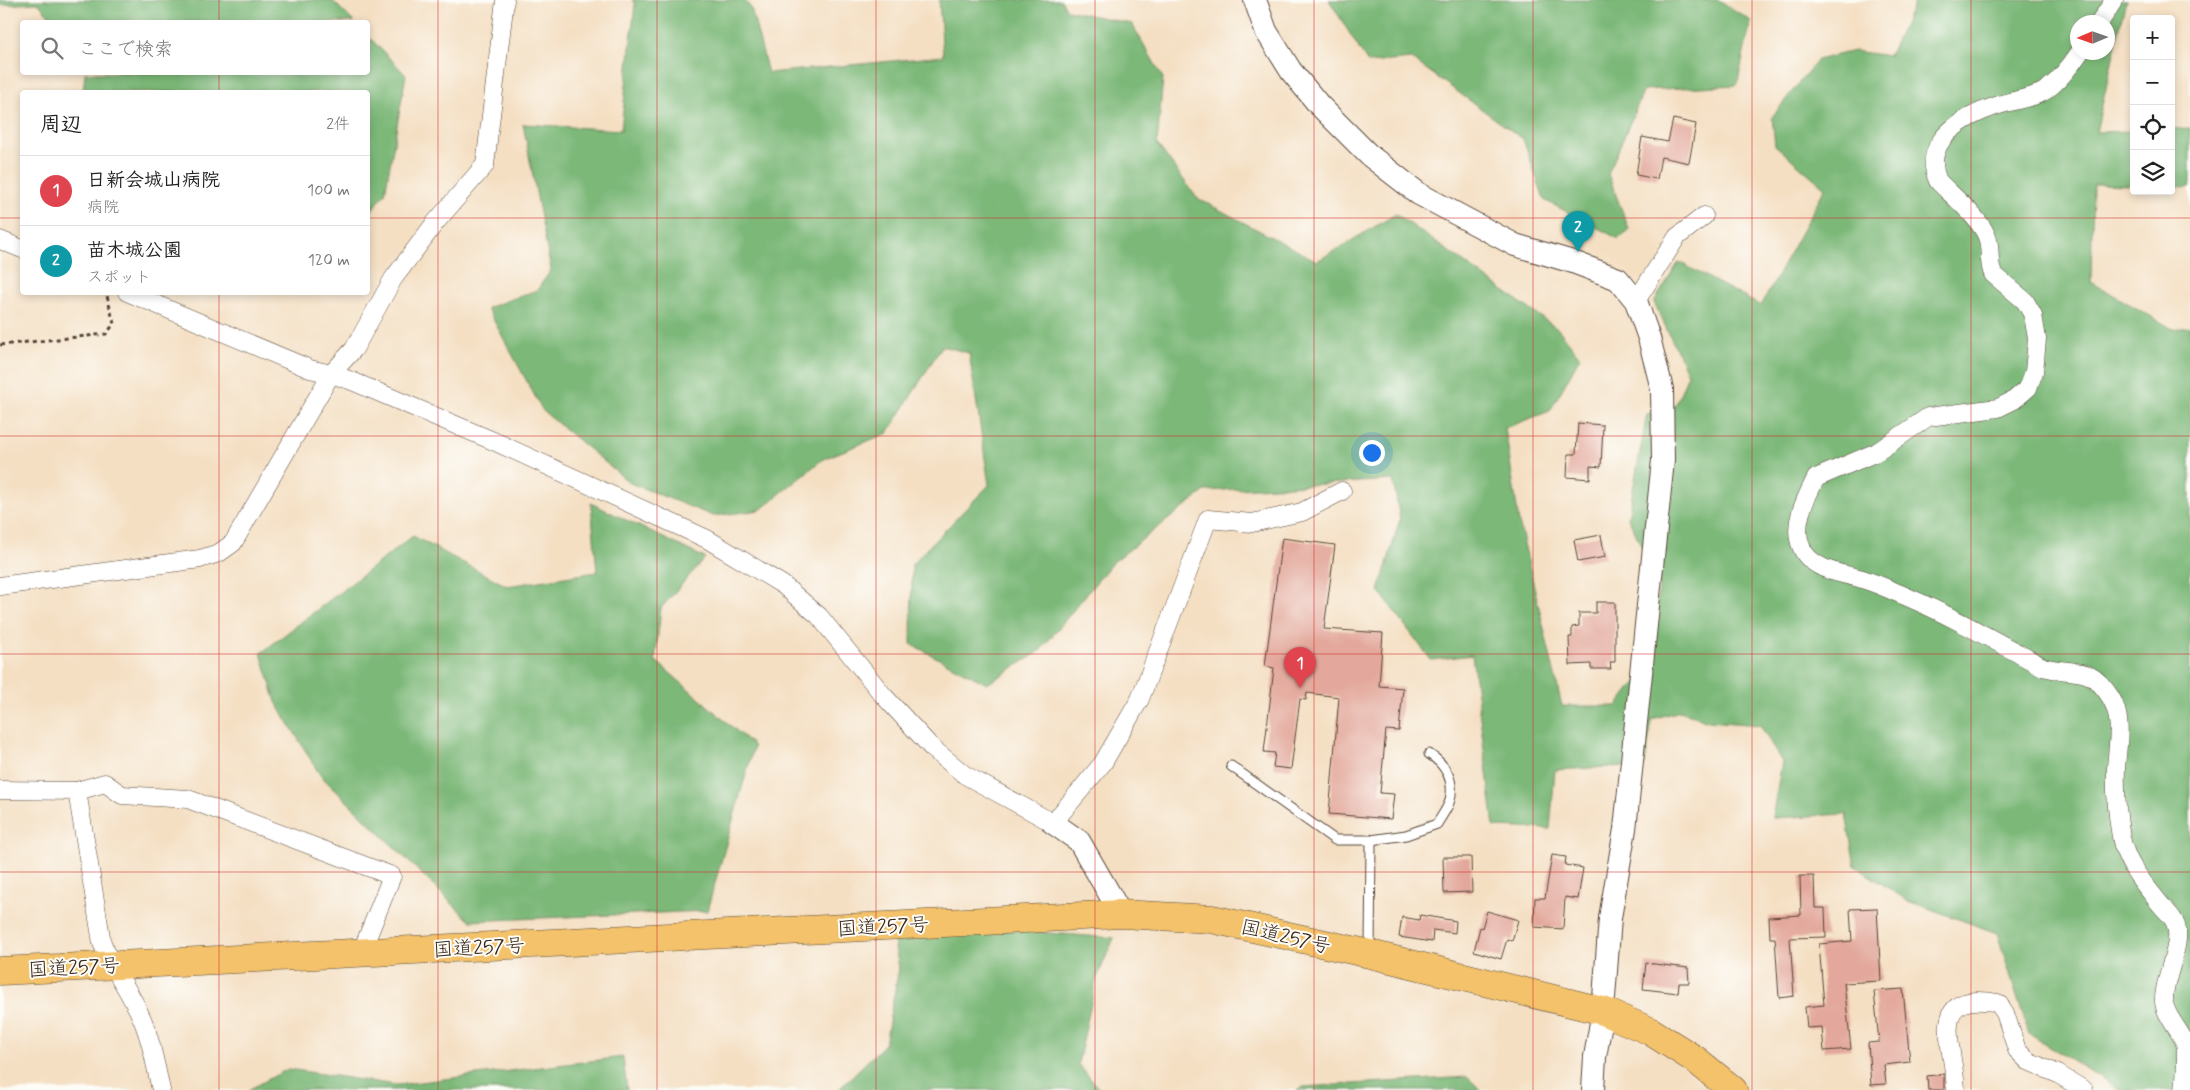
<!DOCTYPE html>
<html lang="ja">
<meta charset="utf-8">
<style>
:root{--surface:#fff;--page:#f6f6f6;--text:#222;--muted:#767676;--line:#e0e0e0;--accent:#c8321e}
body{margin:0;font-family:Mynerve,"Klee One",sans-serif;background:var(--page);color:var(--text)}
.controls{position:absolute;right:15px;top:15px;display:grid;overflow:hidden;border-radius:5px;box-shadow:0 2px 8px #0003}
.controls button{width:45px;height:45px;display:grid;place-items:center;padding:0;border:0;border-bottom:1px solid var(--line);background:var(--surface);color:var(--text);font:25px sans-serif}
.compass{position:absolute;left:2070px;top:15px;width:45px;height:45px;border-radius:50%;background:var(--surface);box-shadow:0 2px 8px #0003;rotate:268deg}
.you{position:absolute;left:1371px;top:452px;width:18px;height:18px;margin:-12px;border:4px solid #fff;border-radius:50%;background:#1a73e8;box-shadow:0 0 0 8px #1a73e833}
.badge{display:grid;place-items:center;width:32px;height:32px;border-radius:50%;background:var(--accent);color:#fff;font-size:16px;font-weight:700}
.pin{position:absolute;translate:-50% -41px;filter:drop-shadow(0 1px 2px #0008)}
.pin::after{content:'';position:absolute;top:26px;width:18px;height:15px;background:inherit;clip-path:polygon(0 0,100% 0,50% 100%)}
.list{margin:0;padding:0;list-style:none}
h2{display:flex;justify-content:space-between;align-items:center;height:65px;margin:0;padding:0 20px;font-size:21px}
h2 small{font-size:16px;font-weight:400;color:var(--muted)}
.list li{display:grid;grid-template-columns:32px 1fr auto;gap:15px;align-items:center;box-sizing:border-box;height:70px;padding:0 20px;border-top:1px solid var(--line)}
.list b{display:block;font-size:19px;white-space:nowrap}
.list p{margin:0;font-size:16px;white-space:nowrap;color:var(--muted)}
.list em{font-size:16px;font-style:normal;color:var(--muted)}
.icon{flex:none;width:28px;height:28px;fill:none;stroke:currentColor;stroke-width:2;stroke-linecap:round;stroke-linejoin:round}
.map{position:relative;flex:none;width:2190px;height:1090px;overflow:hidden}
.search{position:absolute;background:var(--surface);box-shadow:0 2px 8px #0003;left:20px;top:20px;width:350px;height:55px;display:flex;align-items:center;gap:12px;box-sizing:border-box;padding:0 18px;border-radius:5px;color:var(--muted);font-size:19px}
.panel{position:absolute;background:var(--surface);box-shadow:0 2px 8px #0003;left:20px;top:90px;width:350px;height:205px;border-radius:5px}
.map>svg:first-child{display:block}
.forest{fill:#7bb878;stroke:#5b714b;fill-rule:evenodd}
.building{fill:#e3a89b}
.lines{fill:none;stroke-linecap:round;stroke-linejoin:round}
.service-casing{stroke:#574537;stroke-width:11}
.minor-casing{stroke:#574537;stroke-width:19}
.tertiary-casing{stroke:#574537;stroke-width:24}
.trunk-casing{stroke:#574537;stroke-width:29}
.path{stroke:#574537;stroke-width:3;stroke-dasharray:4 4;stroke-linecap:butt}
.service{stroke:#fff;stroke-width:9}
.minor{stroke:#fff;stroke-width:18}
.tertiary{stroke:#fff;stroke-width:22}
.trunk{stroke:#f3c26a;stroke-width:28}
.grid{fill:none;stroke:#d62828;stroke-width:1;stroke-opacity:0.55}
.labels{text-anchor:middle;stroke-width:4;stroke-linejoin:round;paint-order:stroke}
.street-label{font-size:20px;fill:#3b2a1e;stroke:#fdfcf7}
</style>
<div class="map">
<svg width="2190" height="1090" viewBox="0 0 2190 1090">
<rect width="100%" height="100%" fill="#fdfcf7"/>
<filter id="ink" filterUnits="userSpaceOnUse"><feTurbulence type="fractalNoise" baseFrequency=".02" numOctaves="2"/><feDisplacementMap in="SourceGraphic" scale="10" xChannelSelector="R" yChannelSelector="G"/><feConvolveMatrix kernelMatrix="1 2 1 2 8 2 1 2 1" color-interpolation-filters="sRGB"/></filter>
<filter id="wash" filterUnits="userSpaceOnUse"><feTurbulence type="fractalNoise" baseFrequency=".0096" numOctaves="4" result="noise"/><feDisplacementMap in="SourceGraphic" scale="20" xChannelSelector="R" yChannelSelector="G"/><feGaussianBlur stdDeviation="1.12" result="paint"/><feColorMatrix in="noise" values="0 0 0 0 0 0 0 0 0 0 0 0 0 0 0 0 0 1.4 0 .05"/><feComposite in="paint" operator="in"/></filter>
<g filter="url(#wash)">
<rect width="100%" height="100%" fill="#f4dfc3"/>
<!-- forest -->
<g class="forest">
<polygon points="0,0 332,0 354,22 55,22 38,3 0,5"/>
<path d="M632 0H744L751 8 768 73 943 56 939 0H1061L1067 10 1132 24 1163 78 1157 144 1197 198 1317 261 1396 214 1559 330 1580 357 1550 411 1505 428 1519 522 1562 706H1617L1650 664 1659 584 1628 517 1647 414 1676 404 1688 374 1654 302 1679 262 1761 306 1825 188 1775 145 1772 117 1817 60 1854 51 1889 56 1916 0H2126L2096 132 2134 131V185L2093 184 2091 282 2173 329 2190 327V1090H2121L2029 1034 1997 933 1908 901 1855 866 1846 814 1772 818 1782 762 1760 725 1708 721 1680 711 1652 719 1645 765 1555 770 1550 829 1494 827 1472 655 1431 660 1379 591 1400 519 1393 480 1205 491 1112 563 1039 652 987 684 911 644 912 564 989 485 969 353 942 346 888 433 823 459 760 510 713 516 630 483 543 411 487 308 537 290 551 270 523 124 621 130 635 4ZM2078 22H2108V52H2078Z"/>
<polygon points="1329,0 1719,0 1751,21 1737,85 1644,90 1608,174 1629,229 1619,239 1544,200 1523,139 1412,59 1368,63"/>
<polygon points="368,36 406,75 385,193 368,215 368,92 83,92 85,73 368,72"/>
<polygon points="2190,128 2190,187 2171,186 2171,129"/>
<polygon points="591,503 705,558 661,608 655,660 754,746 707,911 470,921 320,775 276,702 261,653 413,536 507,586 597,572"/>
<polygon points="1011,930 1114,938 1096,980 1078,1064 1100,1090 838,1090 885,1044 899,968 893,937"/>
<polygon points="623,1057 627,1090 248,1090 288,1069 396,1085"/>
<polygon points="1467,1077 1481,1090 1297,1090 1303,1087"/>
</g>
<g id="blocks">
<!-- building -->
<g class="building">
<polygon points="1673,119 1696,124 1689,163 1661,157 1657,179 1636,175 1642,137 1668,142"/>
<polygon points="1578,423 1603,425 1601,467 1590,466 1590,479 1567,477 1568,454 1576,454"/>
<polygon points="1601,535 1605,557 1578,562 1574,540"/>
<polygon points="1282,538 1335,545 1324,629 1383,633 1379,686 1403,688 1399,731 1386,730 1380,793 1394,794 1391,819 1329,814 1339,697 1307,693 1306,700 1300,699 1291,769 1273,767 1275,753 1264,752 1274,668 1265,666"/>
<polygon points="1596,602 1615,602 1615,662 1610,662 1611,669 1591,669 1591,664 1570,665 1569,637 1572,637 1572,627 1579,626 1579,613 1596,613"/>
<polygon points="1552,855 1566,857 1565,865 1583,868 1578,899 1565,897 1563,929 1534,927 1535,898 1545,898"/>
<polygon points="1443,857 1471,857 1472,892 1444,893"/>
<polygon points="1800,876 1814,876 1815,908 1825,908 1826,937 1790,938 1794,996 1779,998 1775,938 1770,938 1769,917 1801,915"/>
<polygon points="1877,908 1881,981 1844,983 1851,1049 1824,1051 1822,1027 1807,1028 1805,1007 1824,1005 1819,944 1852,941 1850,909"/>
<polygon points="1487,911 1518,920 1512,941 1507,939 1501,959 1474,951 1480,927 1482,928"/>
<polygon points="1420,915 1456,921 1455,933 1433,930 1432,942 1399,937 1402,917 1419,920"/>
<polygon points="1646,963 1688,968 1689,983 1679,983 1678,993 1643,989"/>
<polygon points="1903,989 1910,1062 1884,1065 1886,1084 1871,1085 1868,1043 1879,1042 1874,991"/>
<polygon points="1944,1074 1944,1090 1928,1090 1927,1076"/>
</g>
</g>
</g>
<g filter="url(#ink)">
<use href="#blocks" fill-opacity="0" stroke="#574537" stroke-width="1"/>
<g class="lines">
<!-- service casing -->
<g class="service-casing">
<g id="service">
<polyline points="1231,766 1335,840 1371,840 1370,952"/>
<path d="M1371 840 1406 835 1437 824C1441 817 1448 808 1450 800 1455 780 1445 764 1429 754"/>
</g>
</g>
<!-- minor casing -->
<g class="minor-casing">
<g id="minor">
<polyline points="2100,22 2114,0"/>
<path d="M2080 52C2072 64 2056 85 2043 92 2029 99 2013 100 1999 105 1965 116 1920 140 1938 181 1952 196 1983 220 1988 240 1991 251 1988 263 1993 274L2025 301 2033 315 2037 339 2034 372 2028 388 2014 400 1998 408 1928 417 1877 452 1816 478C1806 498 1792 523 1801 546 1808 567 1836 573 1855 577 1872 581 1888 589 1905 596 1952 616 1997 642 2043 667 2077 676 2089 663 2111 698 2124 721 2117 745 2116 769 2115 792 2117 814 2121 837 2126 864 2144 884 2161 905 2165 910 2173 917 2175 923 2184 942 2163 978 2164 1001 2164 1014 2179 1029 2184 1041 2188 1049 2185 1081 2184 1090"/>
<polyline points="0,240 22,249"/>
<polyline points="127,292 310,369 331,374 352,381 498,443 707,539 783,585 819,616 883,695 932,748 965,775 1053,823 1103,763 1140,699 1208,519 1252,523 1302,512 1342,491"/>
<polyline points="1636,301 1677,237 1704,216"/>
<polyline points="0,586 200,559 219,553 233,543 331,374 354,349 393,279 435,223 485,165 505,0"/>
<path d="M0 790 77 791 102 943C112 967 126 986 137 1008 150 1033 155 1063 161 1090"/>
<polyline points="77,791 105,783 122,795 188,799 392,876 361,953"/>
<path d="M1956 1090C1954 1046 1925 989 1998 1003L2005 1013 2017 1050 2028 1061 2058 1074 2084 1090"/>
</g>
</g>
<!-- tertiary casing -->
<g class="tertiary-casing">
<g id="tertiary">
<polyline points="1255,0 1266,31 1291,71 1319,105 1369,155 1419,194 1515,245 1573,262 1618,279 1636,301 1649,338 1662,389 1663,460 1625,829 1610,918 1603,1011 1595,1057 1593,1090"/>
<polyline points="1053,823 1079,841 1121,914"/>
</g>
</g>
<!-- trunk casing -->
<g class="trunk-casing">
<polyline id="trunk" points="0,971 1121,914 1212,919 1370,954 1603,1011 1650,1031 1696,1060 1733,1090"/>
</g>
<!-- path -->
<polyline class="path" points="0,345 106,334 114,324 106,292"/>
<!-- service -->
<use href="#service" class="service"/>
<!-- minor -->
<use href="#minor" class="minor"/>
<!-- tertiary -->
<use href="#tertiary" class="tertiary"/>
<!-- trunk -->
<use href="#trunk" class="trunk"/>
</g>
</g>
<!-- grid -->
<path class="grid" d="M219 0V22M438 0V1090M657 0V1090M876 0V1090M1095 0V1090M1314 0V1090M1533 0V1090M1752 0V1090M1971 0V1090M219 72V92M0 218H22M368 218H2190M219 292V1090M0 436H2190M0 654H2190M0 872H2190"/>
<g class="labels">
<!-- street labels -->
<g class="street-label">
<text transform="translate(883 926) rotate(-3)" y="7">国道257号</text>
<text transform="translate(1286 936) rotate(13)" y="7">国道257号</text>
<text transform="translate(479 947) rotate(-3)" y="7">国道257号</text>
<text transform="translate(74 967) rotate(-3)" y="7">国道257号</text>
</g>
</g>
</svg>
<div class="controls">
<button>+</button>
<button>−</button>
<button><svg class="icon" aria-label="locate" viewBox="0 0 24 24"><circle cx="12" cy="12" r="6"/><path d="M12 2v4M12 18v4M2 12h4M18 12h4"/></svg></button>
<button><svg class="icon" aria-label="layers" viewBox="0 0 24 24"><path d="M12 4l9 5-9 5-9-5zM3 14l9 5 9-5"/></svg></button>
</div>
<svg class="compass" viewBox="-18 -18 36 36"><path d="M0-13l5 13h-10z" fill="#e53935"/><path d="M0 13l5-13h-10z" fill="#767676"/></svg>
<div class="you"></div>
<div class="pin badge" style="left:1300px;top:688px;background:#e0444e">1</div>
<div class="pin badge" style="left:1578px;top:252px;background:#0f9aa8">2</div>
<div class="search"><svg class="icon" aria-label="search" viewBox="0 0 24 24"><circle cx="10" cy="10" r="6"/><path d="M15 15l6 6"/></svg>ここで検索</div>
<section class="panel">
<h2>周辺<small>2件</small></h2>
<ul class="list">
<li><span class="badge" style="background:#e0444e">1</span><div><b>日新会城山病院</b><p>病院</p></div><em>100 m</em></li>
<li><span class="badge" style="background:#0f9aa8">2</span><div><b>苗木城公園</b><p>スポット</p></div><em>120 m</em></li>
</ul>
</section>
</div>
